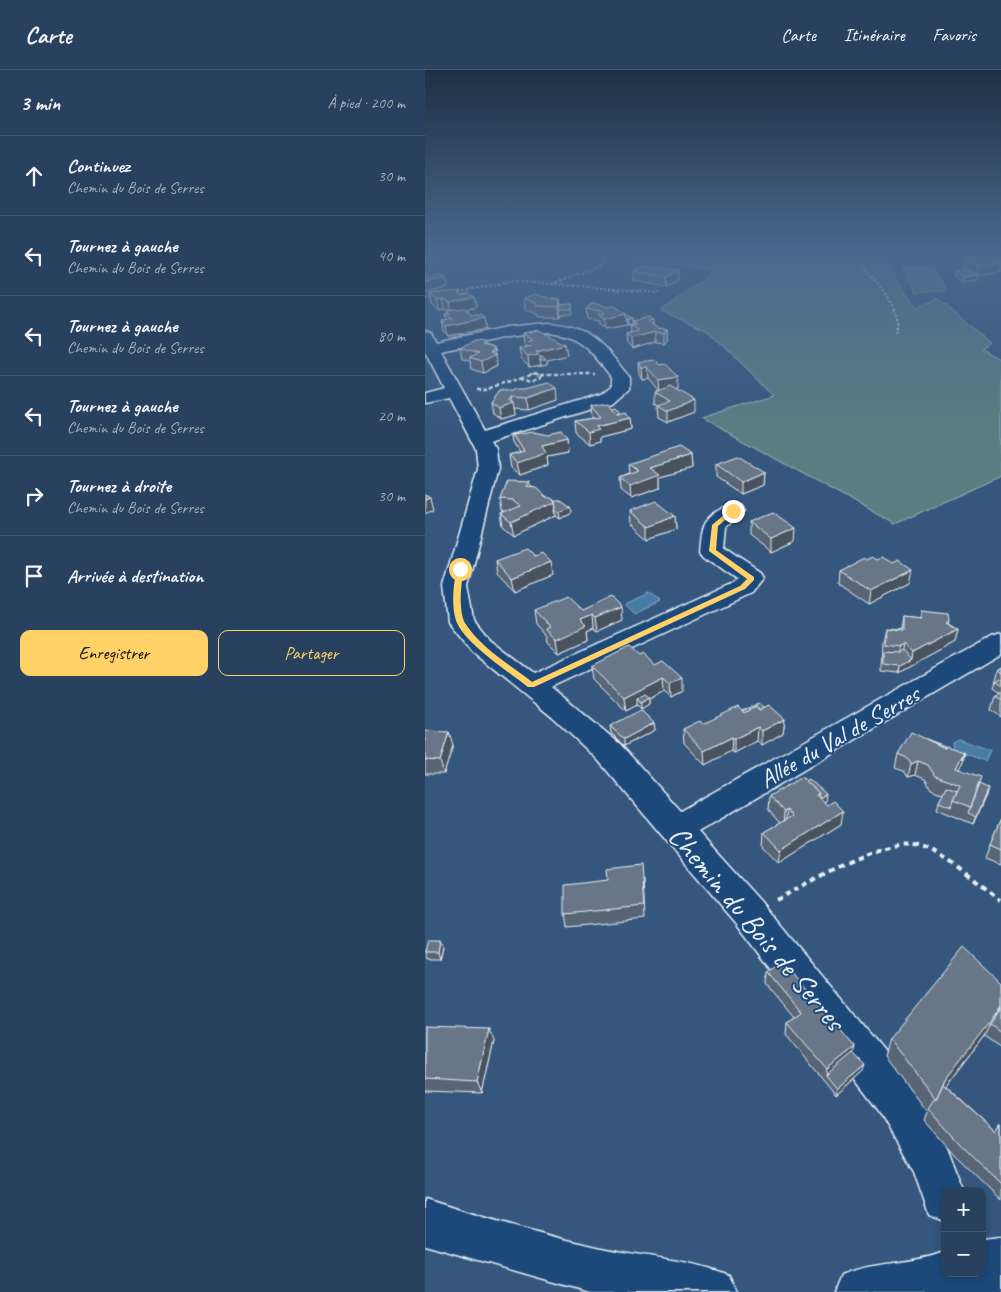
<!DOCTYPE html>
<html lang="fr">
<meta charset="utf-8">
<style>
:root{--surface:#28415e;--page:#344c67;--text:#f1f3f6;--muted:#a5afbc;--line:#445a73;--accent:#ffd166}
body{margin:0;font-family:Caveat,sans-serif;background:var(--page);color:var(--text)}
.controls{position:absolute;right:15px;bottom:15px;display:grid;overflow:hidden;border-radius:10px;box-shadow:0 2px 8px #0003}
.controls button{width:45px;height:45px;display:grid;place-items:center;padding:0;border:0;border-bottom:1px solid var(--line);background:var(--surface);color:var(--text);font:25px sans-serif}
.stop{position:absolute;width:15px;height:15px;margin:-11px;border:4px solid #ffd166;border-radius:50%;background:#fff}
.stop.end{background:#ffd166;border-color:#fff;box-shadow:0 1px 5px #0008}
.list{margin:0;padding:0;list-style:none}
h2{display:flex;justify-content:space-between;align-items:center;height:65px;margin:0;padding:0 20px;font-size:21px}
h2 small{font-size:16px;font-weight:400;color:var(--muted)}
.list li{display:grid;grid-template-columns:32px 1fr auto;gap:15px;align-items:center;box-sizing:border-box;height:80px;padding:0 20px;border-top:1px solid var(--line)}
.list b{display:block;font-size:19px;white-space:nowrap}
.list p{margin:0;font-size:16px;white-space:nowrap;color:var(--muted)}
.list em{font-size:16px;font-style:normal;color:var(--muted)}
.actions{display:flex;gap:10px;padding:15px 20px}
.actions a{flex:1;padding:11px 0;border:1px solid var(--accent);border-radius:10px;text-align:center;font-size:18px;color:var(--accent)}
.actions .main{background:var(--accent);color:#111}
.icon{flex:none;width:28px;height:28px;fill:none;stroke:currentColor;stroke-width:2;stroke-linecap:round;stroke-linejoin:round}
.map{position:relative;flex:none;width:576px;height:1222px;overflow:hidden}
header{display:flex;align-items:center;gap:30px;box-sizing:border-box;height:70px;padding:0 25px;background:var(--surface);border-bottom:1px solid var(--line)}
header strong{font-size:24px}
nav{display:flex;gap:28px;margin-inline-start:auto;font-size:18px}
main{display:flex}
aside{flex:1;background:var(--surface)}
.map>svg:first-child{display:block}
.green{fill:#5a7d82;stroke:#a1b7bd}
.water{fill:#477ca5;stroke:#87abc6}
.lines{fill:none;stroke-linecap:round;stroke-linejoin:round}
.minor-casing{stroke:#e8f1f8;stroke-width:3}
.path-far2{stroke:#e8f1f8;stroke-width:2;stroke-dasharray:2.5 2;stroke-linecap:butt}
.path-far1{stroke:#e8f1f8;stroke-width:2.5;stroke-dasharray:4 2.5;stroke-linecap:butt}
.path{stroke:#e8f1f8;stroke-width:4;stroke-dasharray:5.5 4.5;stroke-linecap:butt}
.minor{fill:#1f4a7a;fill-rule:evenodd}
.wall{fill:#596574;stroke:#e8f1f8}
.shaded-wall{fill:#48535e;stroke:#e8f1f8}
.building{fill:#677687;stroke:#e8f1f8}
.route{fill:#ffd166}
.labels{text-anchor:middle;stroke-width:4;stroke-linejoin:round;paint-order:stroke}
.street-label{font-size:25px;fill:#e8f1f8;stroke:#1f4a7a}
.near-street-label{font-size:30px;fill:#e8f1f8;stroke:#1f4a7a}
</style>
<header>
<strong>Carte</strong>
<nav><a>Carte</a><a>Itinéraire</a><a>Favoris</a></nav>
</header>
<main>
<aside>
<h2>3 min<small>À pied · 200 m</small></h2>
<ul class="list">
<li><svg class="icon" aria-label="ahead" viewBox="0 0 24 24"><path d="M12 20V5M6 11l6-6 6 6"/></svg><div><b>Continuez</b><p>Chemin du Bois de Serres</p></div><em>30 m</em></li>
<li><svg class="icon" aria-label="left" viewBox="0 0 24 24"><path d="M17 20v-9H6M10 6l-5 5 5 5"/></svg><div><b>Tournez à gauche</b><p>Chemin du Bois de Serres</p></div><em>40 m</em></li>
<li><svg class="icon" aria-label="left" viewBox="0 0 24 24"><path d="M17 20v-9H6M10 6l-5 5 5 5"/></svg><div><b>Tournez à gauche</b><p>Chemin du Bois de Serres</p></div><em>80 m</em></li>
<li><svg class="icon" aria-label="left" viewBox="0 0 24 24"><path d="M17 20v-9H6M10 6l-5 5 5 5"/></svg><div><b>Tournez à gauche</b><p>Chemin du Bois de Serres</p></div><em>20 m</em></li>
<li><svg class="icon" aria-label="right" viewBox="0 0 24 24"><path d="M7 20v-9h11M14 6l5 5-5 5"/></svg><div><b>Tournez à droite</b><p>Chemin du Bois de Serres</p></div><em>30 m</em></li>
<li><svg class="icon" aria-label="arrive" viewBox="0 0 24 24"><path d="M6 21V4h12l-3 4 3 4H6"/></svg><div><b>Arrivée à destination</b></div></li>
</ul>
<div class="actions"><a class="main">Enregistrer</a><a>Partager</a></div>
</aside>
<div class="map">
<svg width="576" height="1222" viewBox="0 0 576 1222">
<rect width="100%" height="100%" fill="#35577e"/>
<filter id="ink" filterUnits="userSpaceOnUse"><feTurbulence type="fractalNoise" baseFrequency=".02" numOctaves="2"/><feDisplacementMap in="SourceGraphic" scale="10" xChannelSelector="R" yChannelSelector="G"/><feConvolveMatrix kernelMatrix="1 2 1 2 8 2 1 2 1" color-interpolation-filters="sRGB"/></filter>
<g filter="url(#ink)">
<!-- green -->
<g class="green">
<polygon points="208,186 455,186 491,237 513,229 565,273 556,279 576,290 576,406 470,454 276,348 349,325 283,261 236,241 283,206 286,200"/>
<polygon points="477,197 506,197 522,221 492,222"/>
</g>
<!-- water -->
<g class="water">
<polygon points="224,523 235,532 209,544 199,534"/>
<polygon points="533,669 565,680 560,691 528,679 527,672"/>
</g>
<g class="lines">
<!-- minor casing -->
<g class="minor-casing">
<g id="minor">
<path d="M124 253C164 256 177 273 201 303L204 307V318L188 332 66 371 71 379 73 399 43 517 49 550 65 570 108 603 308 513 312 509 279 486 275 481C276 473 276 464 279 456 283 443 303 433 316 436L319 441 301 457 299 479 335 503 338 508 326 523 126 617 195 674 255 741 567 567 576 564V584L273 762 336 832 484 1011 522 1077 539 1121H520V1151L504 1145 489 1102 454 1041 312 854 173 690 127 647 47 582 23 552 19 517 53 399 51 379 24 328 0 333V323L19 318 0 281V261L6 263 11 272 82 257ZM124 262C156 265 168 283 186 307V316L176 324 60 360 16 281 82 267Z"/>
<path d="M0 1129C60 1148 120 1166 181 1179 220 1187 268 1190 304 1205L311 1222H165L0 1175Z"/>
<path d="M576 1167V1222H409L416 1205C449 1191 487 1195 520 1182V1203H557V1169Z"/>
</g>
</g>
<!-- path-far2 -->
<g class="path-far2">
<path d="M435 186 438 194C450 213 483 240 469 264"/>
<polyline points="130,214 234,223"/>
<polyline points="29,223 86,211 127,214 174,196 179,191 177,189"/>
<polyline points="0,229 8,227"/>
<polyline points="105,303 113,303"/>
</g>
<!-- path-far1 -->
<g class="path-far1">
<polygon points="111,302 117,305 115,308 107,310 98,307"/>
<polyline points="116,304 170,304"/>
<polyline points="51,319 61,319 98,307"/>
</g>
<!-- path -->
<path class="path" d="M351 830C382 814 454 769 489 775 518 781 552 813 576 830"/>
<!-- minor -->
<use href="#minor" class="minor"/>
</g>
<!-- wall -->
<g class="wall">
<polygon points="557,186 553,210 537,212 529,206 530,201 547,203 538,198 540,188"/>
<polygon points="253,200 253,210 242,217 209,211 209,201"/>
<polygon points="5,224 37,225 49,227 51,237 41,240 61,259 23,266 19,261 17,251 22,250 20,244 23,243 22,240 20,239 15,241 7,235"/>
<polygon points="99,228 135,229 136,235 147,234 147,244 136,244 135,247 114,247 113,244 100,239"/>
<polygon points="168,233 207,248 203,255 201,253 202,255 180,259 174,254 174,251 162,249 161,239"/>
<polygon points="228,250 228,255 232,258 242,259 242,270 239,273 230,272 207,279 202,274 201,264 206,263 205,255 207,254 207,251"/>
<polygon points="98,263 140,274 142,285 122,290 122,294 104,297 96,289 94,278 103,276 99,274"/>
<polygon points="58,275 68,278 72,296 58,303 46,299 45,291 37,289 35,278"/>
<polygon points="213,292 234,295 253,319 250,319 269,342 243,352 234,347 233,335 230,333 230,322 233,320 223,308 217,309 214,303"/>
<polygon points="75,320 133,330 104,340 90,339 91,345 76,349 68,343 66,332"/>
<polygon points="166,335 187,337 205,348 206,359 175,367 175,371 165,374 151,363 150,351 168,348 167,347"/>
<polygon points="88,366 142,370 143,383 122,387 123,395 95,405 86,398 84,385 95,382 89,372"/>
<polygon points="266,385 267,398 235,407 235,418 206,428 196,420 195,408 204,404 203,394"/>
<polygon points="291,394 339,402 338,415 316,424 291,407"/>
<polygon points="104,412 104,414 107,417 121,427 129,429 145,436 146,442 135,448 131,445 89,465 78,456 76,444 80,442 77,442 75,429"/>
<polygon points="205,441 250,446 251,459 224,469 206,453"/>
<polygon points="324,452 370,471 346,482 324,465"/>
<polygon points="70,489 128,505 90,521 72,502"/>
<polygon points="442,489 485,513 444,534 413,513 414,500"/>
<polygon points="109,540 156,541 197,550 172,561 168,558 162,561 163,570 134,583 123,572 122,566 111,554"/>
<polygon points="496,540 524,550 523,553 533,559 530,572 474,603 456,601 457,571 460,558 475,559 477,546 495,548"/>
<polygon points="214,586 257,621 246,627 239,621 224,629 224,634 216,639 212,635 201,641 169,609 167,596"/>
<polygon points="576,596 576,647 566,640 570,626 574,623 567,618 569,613 568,613 572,599"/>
<polygon points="339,637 360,649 358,663 337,675 332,671 309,683 306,681 280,695 259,673 258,659 278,654 317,641"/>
<polygon points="229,653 230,660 199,676 186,663 185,656"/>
<polygon points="0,661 28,675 19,704 0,704"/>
<polygon points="473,684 538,691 534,699 554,714 561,725 548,754 512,739 514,732 518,724 506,719 500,709 490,705 483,707 479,701 470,698"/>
<polygon points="344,726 400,731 399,732 416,754 354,793 338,776 339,762 355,753 343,740"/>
<polygon points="576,748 576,794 560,788 565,774"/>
<polygon points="218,809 220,849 142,857 140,844"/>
<polygon points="18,877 15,889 2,889 0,883 0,880"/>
<polygon points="343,902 428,983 438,1001 411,1025 361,964 362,952 369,947 342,914"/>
<polygon points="576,912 576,978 559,966 521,1016 571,1061 576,1053 576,1130 529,1084 499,1050 502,1042 459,986 464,969"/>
<polygon points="0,957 69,971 57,1023 0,1021"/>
</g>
<!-- shaded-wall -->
<g class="shaded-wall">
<polygon points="5,186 9,186 8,186 9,191 0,192 0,187"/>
<polygon points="576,193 576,202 554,206 553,210 537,212 538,207 553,205 555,196"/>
<polygon points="253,200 253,210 242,217 241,207"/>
<polygon points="21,208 23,218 0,223 0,212"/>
<polygon points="49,227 51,237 27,243 25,232"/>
<polygon points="18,229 20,239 15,241 12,230"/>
<polygon points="135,229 136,239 135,239 135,247 134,237"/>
<polygon points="201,244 202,255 180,259 179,249"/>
<polygon points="59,248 61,259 23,266 21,256"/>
<polygon points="207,248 207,254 203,255 203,249"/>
<polygon points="242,259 242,270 239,273 239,263"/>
<polygon points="230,262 230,272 207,279 206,268"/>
<polygon points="140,274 142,285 122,290 122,294 116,295 115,289 116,295 104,297 103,286 111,281"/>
<polygon points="68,278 72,296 58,303 56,292 64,283 66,280"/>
<polygon points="216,297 222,297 223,308 217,309"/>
<polygon points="253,307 253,319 234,322 233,310"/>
<polygon points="132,318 133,330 104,340 103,328"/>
<polygon points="87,327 88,333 89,333 91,345 76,349 74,338 85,330"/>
<polygon points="269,330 269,342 243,352 243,341"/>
<polygon points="205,348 206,359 175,367 175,371 165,374 164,362 171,356"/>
<polygon points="142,370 143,383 122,387 123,395 95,405 92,393 117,376"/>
<polygon points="266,385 267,398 235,407 235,418 206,428 205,416 225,398"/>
<polygon points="339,402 338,415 316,424 316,412"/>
<polygon points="5,427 8,439 0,443 0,429"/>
<polygon points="130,430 131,439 130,438 131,445 89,465 86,452"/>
<polygon points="145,436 146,442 135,448 134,441"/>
<polygon points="250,446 251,459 224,469 224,457"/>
<polygon points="371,458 370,471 346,482 346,469"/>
<polygon points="126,492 128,505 90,521 87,508"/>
<polygon points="488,500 485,513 444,534 446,521"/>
<polygon points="196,537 197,550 172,561 170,548"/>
<polygon points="167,545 168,558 162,561 163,570 134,583 132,569 155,550"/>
<polygon points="533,559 530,572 474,603 475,596 486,590 487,583"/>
<polygon points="478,574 475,587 471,589 474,576"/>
<polygon points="238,607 239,621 224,629 224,634 216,639 216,632 212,628 212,635 201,641 199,627"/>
<polygon points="257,608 257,621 246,627 245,613"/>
<polygon points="360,649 358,663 337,675 337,661"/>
<polygon points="229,653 230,660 199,676 199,669"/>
<polygon points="333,657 332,671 309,683 309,669"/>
<polygon points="24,662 28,675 19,704 15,691"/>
<polygon points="307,667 306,681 280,695 279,681"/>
<polygon points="539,682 537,689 540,683 538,691 527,712 531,698"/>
<polygon points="493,691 490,705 483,707 486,694"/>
<polygon points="563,718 561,725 548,754 551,747"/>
<polygon points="394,723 401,724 400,731 389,738 391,725"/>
<polygon points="362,740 360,753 358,755 359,742"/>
<polygon points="418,741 416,754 354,793 356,780"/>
<polygon points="15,870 18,877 15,889 13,882"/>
<polygon points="576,935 576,940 565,954 559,966 513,1026 520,1009"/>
<polygon points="64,959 69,971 57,1023 52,1012"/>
<polygon points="430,977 427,989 401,1005 402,999"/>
<polygon points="440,995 438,1001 411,1025 412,1019"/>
</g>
<!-- building -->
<g class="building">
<polygon points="557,186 572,186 576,188 576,193 555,196 540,188"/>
<polygon points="218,196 253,200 241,207 209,201"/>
<polygon points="540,200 554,205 538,207 530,201"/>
<polygon points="0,203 6,208 17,206 21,208 0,212"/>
<polygon points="32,221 37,225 44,223 49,227 25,232 18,229 12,230 5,224"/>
<polygon points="111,224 126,229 135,229 134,237 112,236 113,234 99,228"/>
<polygon points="168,233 184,237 190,236 201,244 179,249 173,244 180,243 177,241 161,239"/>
<polygon points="147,234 147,239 135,239 136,235"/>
<polygon points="40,238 46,245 55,245 59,248 21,256 17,251 28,248 20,244 25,243 22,240"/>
<polygon points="200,244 201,244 207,248 203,249 201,248"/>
<polygon points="224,247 228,250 223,251 232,258 242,259 239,263 230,262 206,268 201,264 213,261 205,255 211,254 207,251"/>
<polygon points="114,260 140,274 111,281 114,284 103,286 94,278 107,275 103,271 108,269 98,263"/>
<polygon points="49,271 58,272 56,275 68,278 66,280 70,281 64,283 71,285 56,292 44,288 53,284 35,278"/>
<polygon points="115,285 117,285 121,289 115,289"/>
<polygon points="230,290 234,295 240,294 253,307 233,310 222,297 216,297 213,292"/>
<polygon points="124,312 132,318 103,328 87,327 85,330 89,333 74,338 66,332 75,320 91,320 93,318 102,318"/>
<polygon points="245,316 269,330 243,341 233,335 245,331 230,322"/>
<polygon points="183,332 193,344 201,342 205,348 171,356 174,359 164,362 150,351 176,347 166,335"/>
<polygon points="191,336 196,342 192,343 187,337"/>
<polygon points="108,362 123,365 136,362 142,370 117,376 121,383 92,393 84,385 99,381 90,365"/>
<polygon points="254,377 266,385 225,398 235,405 205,416 195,408 213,401 203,394"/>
<polygon points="313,386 339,402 316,412 291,394"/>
<polygon points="82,411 104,412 102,417 111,418 121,427 126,427 130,430 129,432 86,452 76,444 96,436 88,430 75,429"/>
<polygon points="0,424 5,427 0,429"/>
<polygon points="129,429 135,429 145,436 134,441 130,438 131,436 130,430"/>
<polygon points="231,431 250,446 224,457 205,441"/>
<polygon points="348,442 371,458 346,469 324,452"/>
<polygon points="100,478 108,486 117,483 126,492 87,508 70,489"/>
<polygon points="448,486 453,489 458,487 469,494 475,491 488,500 446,521 414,500 439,487 442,489"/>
<polygon points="141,527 156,541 186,527 196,537 170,548 167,545 155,550 161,556 132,569 121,559 125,557 109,540"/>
<polygon points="496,540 523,543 524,550 521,552 533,559 487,583 478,574 474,576 459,574 460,558 477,560 477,546 496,548"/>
<polygon points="204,577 214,586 218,584 230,595 238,591 257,608 245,613 238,607 199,627 167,596"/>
<polygon points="477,580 486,590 475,596 458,594 458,581 473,582"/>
<polygon points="576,596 576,602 572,599"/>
<polygon points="574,608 576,610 576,616 569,611"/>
<polygon points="576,622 576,630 570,626"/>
<polygon points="220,624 224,627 216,632 212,628"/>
<polygon points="334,633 339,637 334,640 331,636 319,643 317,641"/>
<polygon points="344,635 360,649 337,661 333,657 309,669 307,667 279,681 258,659 275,651 278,654 313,637 319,643 331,636 334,640"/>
<polygon points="216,640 229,653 199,669 185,656"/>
<polygon points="0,661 24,662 15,691 0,690"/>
<polygon points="486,662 520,678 521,676 539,682 531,698 556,707 545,737 528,730 535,715 510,706 503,695 493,691 486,694 482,688 473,684"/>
<polygon points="501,669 520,676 520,678"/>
<polygon points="377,707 394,723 391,725 402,735 408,731 418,741 356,780 339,762 367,746 362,740 359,742 344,726"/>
<polygon points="384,709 401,724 395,728 393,727 394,723 381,711"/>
<polygon points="554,714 563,718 551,747 543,743"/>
<polygon points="521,717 532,721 528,730 526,737 514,732"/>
<polygon points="576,748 576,779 565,774"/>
<polygon points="216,795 219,836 140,844 140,815 183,810 182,799"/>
<polygon points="3,870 15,870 13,882 0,882"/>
<polygon points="539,877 576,912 576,935 567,949 520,1009 511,1029 464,969"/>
<polygon points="357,892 430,977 402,999 362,952 376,942 343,902"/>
<polygon points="576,937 576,962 565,954"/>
<polygon points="0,957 64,959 52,1012 0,1009"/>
<polygon points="428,983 440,995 412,1019 401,1005"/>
<polygon points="518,1014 571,1061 576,1053 576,1114 535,1074 503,1038 510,1028 511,1029"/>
</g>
</g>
<!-- sky -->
<linearGradient id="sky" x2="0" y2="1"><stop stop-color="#1d3045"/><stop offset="0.52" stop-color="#4b698f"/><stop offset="1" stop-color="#4b698f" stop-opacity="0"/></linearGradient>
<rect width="576" height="357" fill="url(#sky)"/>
<!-- route -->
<path class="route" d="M306 439 311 441 293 456 291 480 329 507V510L320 519 109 617H103C84 602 42 575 32 553 26 539 28 514 32 499L35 497 39 499C36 513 33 540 40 553 55 577 85 595 107 612L315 516 322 509 284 481 287 455Z"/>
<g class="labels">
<!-- street labels -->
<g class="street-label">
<text transform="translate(414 666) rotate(-30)" y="9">Allée du Val de Serres</text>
</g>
<!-- near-street labels -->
<g class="near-street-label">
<text transform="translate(332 858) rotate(50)" y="10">Chemin du Bois de Serres</text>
</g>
</g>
</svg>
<div class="controls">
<button>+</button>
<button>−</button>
</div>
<div class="stop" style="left:35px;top:499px"></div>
<div class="stop end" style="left:308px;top:441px"></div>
</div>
</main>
